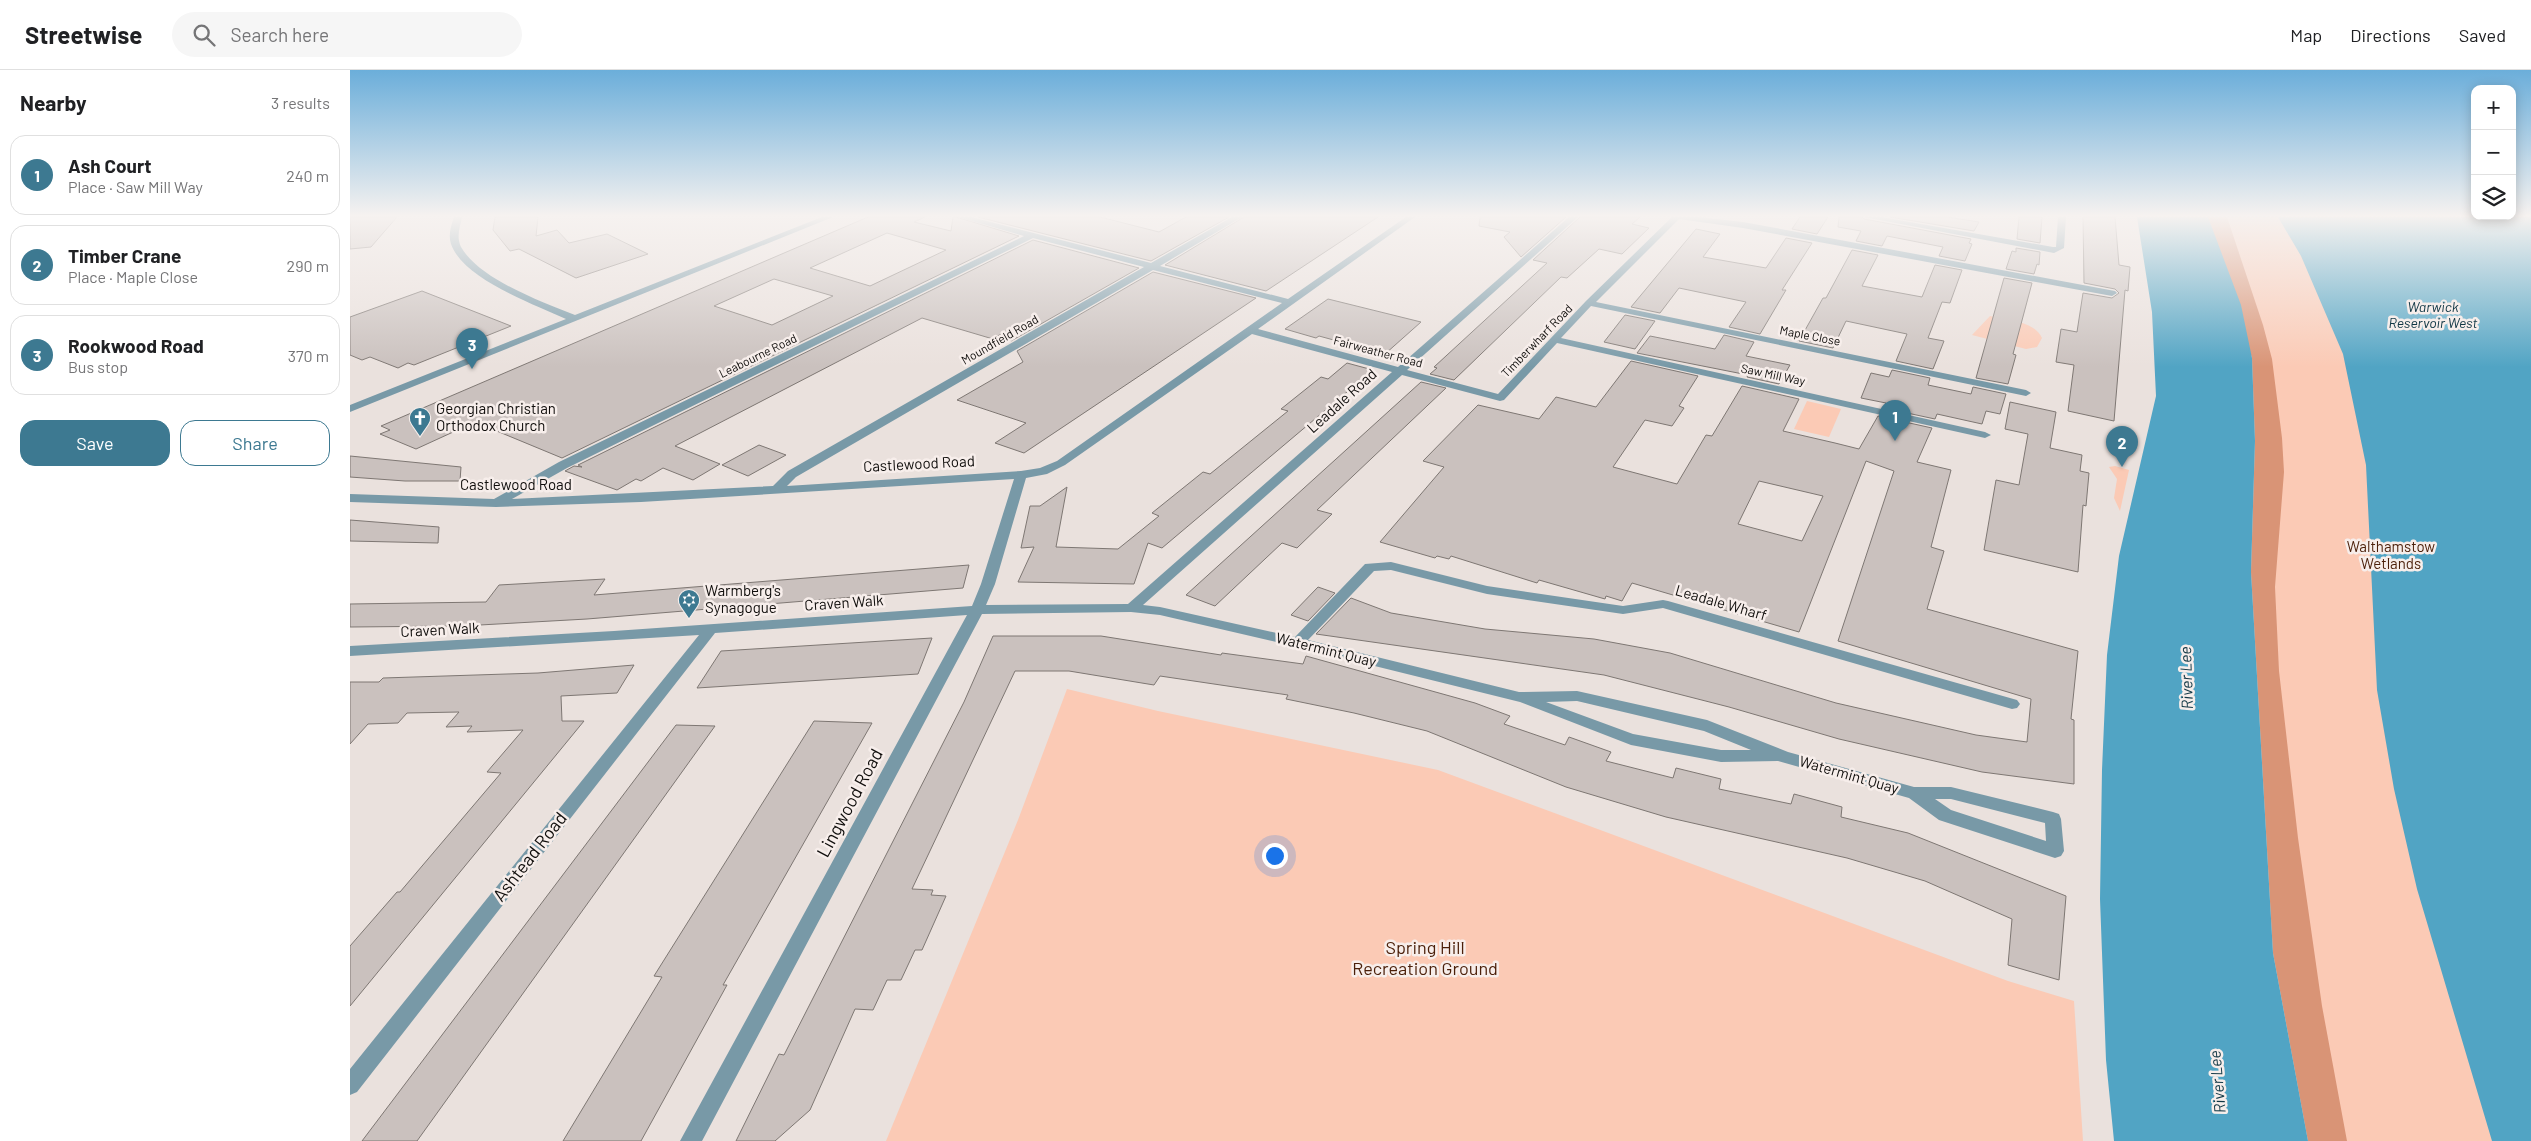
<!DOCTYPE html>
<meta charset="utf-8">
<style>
:root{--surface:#fff;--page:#f6f6f6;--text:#202124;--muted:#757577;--line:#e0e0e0;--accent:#3d7991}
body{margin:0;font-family:Barlow,sans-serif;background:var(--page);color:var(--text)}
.controls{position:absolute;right:15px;top:15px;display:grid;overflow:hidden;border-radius:10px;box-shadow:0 2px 12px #0003}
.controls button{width:45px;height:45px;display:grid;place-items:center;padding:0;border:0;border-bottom:1px solid var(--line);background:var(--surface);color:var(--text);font:25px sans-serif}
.you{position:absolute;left:924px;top:785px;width:18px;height:18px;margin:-12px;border:4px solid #fff;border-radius:50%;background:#1a73e8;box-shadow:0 0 0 8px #1a73e833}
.badge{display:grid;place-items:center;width:32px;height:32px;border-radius:50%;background:var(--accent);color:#fff;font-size:16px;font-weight:700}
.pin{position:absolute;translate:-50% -41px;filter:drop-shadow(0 1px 2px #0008)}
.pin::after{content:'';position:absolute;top:26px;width:18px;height:15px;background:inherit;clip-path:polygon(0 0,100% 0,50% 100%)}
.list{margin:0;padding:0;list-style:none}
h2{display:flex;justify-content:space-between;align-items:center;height:65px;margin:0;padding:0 20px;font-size:21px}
h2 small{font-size:16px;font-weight:400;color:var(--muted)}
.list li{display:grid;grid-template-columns:32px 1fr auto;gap:15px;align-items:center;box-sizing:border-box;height:80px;margin:0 10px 10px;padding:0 10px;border:1px solid var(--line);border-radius:15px}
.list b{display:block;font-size:19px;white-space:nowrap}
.list p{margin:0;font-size:16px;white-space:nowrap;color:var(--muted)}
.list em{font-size:16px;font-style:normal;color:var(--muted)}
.actions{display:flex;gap:10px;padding:15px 20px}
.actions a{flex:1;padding:11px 0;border:1px solid var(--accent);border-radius:15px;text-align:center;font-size:18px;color:var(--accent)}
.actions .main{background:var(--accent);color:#fff}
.icon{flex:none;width:28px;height:28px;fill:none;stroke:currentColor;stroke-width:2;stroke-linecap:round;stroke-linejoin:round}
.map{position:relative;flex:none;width:2181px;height:1071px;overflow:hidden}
header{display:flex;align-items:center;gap:30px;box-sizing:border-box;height:70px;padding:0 25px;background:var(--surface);border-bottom:1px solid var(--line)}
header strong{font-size:24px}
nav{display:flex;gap:28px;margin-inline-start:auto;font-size:18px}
.search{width:350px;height:45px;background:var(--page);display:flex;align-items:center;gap:12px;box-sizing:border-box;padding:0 18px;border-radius:28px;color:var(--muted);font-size:19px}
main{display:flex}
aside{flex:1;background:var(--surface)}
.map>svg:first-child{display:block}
.green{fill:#fbcab5}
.forest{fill:#d99476}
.water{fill:#51a4c4}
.building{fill:#cac1be;stroke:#7e7773;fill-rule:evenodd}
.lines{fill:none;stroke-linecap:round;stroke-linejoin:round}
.minor{fill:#7899a7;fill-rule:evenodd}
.labels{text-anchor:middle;stroke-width:5;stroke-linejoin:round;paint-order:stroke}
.far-street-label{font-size:12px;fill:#0f0d0b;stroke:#f7eeeb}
.far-water-label{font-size:14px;font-style:italic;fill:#113745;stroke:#f7eeeb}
.street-label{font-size:15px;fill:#0f0d0b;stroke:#f7eeeb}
.poi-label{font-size:15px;fill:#0f0d0b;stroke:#f7eeeb;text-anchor:start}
.park-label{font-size:15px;fill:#4b1f09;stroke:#f7eeeb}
.water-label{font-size:16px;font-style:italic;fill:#113745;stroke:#f7eeeb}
.near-street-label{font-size:18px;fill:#0f0d0b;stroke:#f7eeeb}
.near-park-label{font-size:18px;fill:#4b1f09;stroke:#f7eeeb}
</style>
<header>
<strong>Streetwise</strong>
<div class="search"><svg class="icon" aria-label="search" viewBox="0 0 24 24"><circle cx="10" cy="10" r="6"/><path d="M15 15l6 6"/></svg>Search here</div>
<nav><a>Map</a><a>Directions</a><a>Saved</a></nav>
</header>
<main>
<aside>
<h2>Nearby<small>3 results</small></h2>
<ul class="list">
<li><span class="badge">1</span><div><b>Ash Court</b><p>Place · Saw Mill Way</p></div><em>240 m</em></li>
<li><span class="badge">2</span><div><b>Timber Crane</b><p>Place · Maple Close</p></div><em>290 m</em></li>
<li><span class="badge">3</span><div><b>Rookwood Road</b><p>Bus stop</p></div><em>370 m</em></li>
</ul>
<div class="actions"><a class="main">Save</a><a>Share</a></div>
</aside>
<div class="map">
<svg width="2181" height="1071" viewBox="0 0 2181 1071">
<rect width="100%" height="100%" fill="#eae1dd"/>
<!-- green -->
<g class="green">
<polygon points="1858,147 2181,147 2181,1071 1958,1071 1923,883 1901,502 1905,371 1902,288 1891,235"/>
<path d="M1640 246C1656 250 1685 251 1692 268L1687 277 1676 279 1622 265Z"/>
<polygon points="1457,331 1491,339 1479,367 1444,359"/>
<polygon points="1765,396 1779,400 1770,441 1764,428 1767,409 1759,397"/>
<polygon points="717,619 808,641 1088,700 1658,911 1724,931 1733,1071 536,1071 668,750"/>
</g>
<!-- forest -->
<polygon class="forest" points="1858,147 1877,147 1913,255 1922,289 1932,368 1934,402 1925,517 1929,601 1948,768 1972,936 1997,1071 1958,1071 1923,883 1901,502 1905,371 1902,288"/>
<!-- water -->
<g class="water">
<polygon points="1787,147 1858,147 1891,235 1902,288 1905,371 1901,502 1923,883 1958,1071 1764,1071 1756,990 1750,829 1752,700 1757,585 1769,486 1806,326 1802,242"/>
<polygon points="1928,147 2181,147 2181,1071 2142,1071 2067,819 2044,719 2027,620 2016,395 1993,284 1951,186"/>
</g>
<!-- building -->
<g class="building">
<polygon points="0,147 47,147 21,177 0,179"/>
<polygon points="145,147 188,147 186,166 207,160 219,173 257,164 298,184 226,208 169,179 160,181 143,160"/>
<path d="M518 147H575L564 152 601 161 603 147H606L669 166 212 388 125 352 66 379 30 364 40 360 31 356ZM537 163 596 180 520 216 460 198ZM424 209 483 226 422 255 364 236Z"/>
<polygon points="628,147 750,147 809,162 836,147 879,147 801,191"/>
<polygon points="894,147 1028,147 916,221 815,195"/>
<polygon points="1130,147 1216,147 1171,187 1154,167 1160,162 1129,156"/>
<polygon points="1230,147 1290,147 1282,154 1299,158 1272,184 1249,179 1217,208 1211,207 1104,310 1080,304 1087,298 1084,297 1197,193 1183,190"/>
<polygon points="1450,147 1478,147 1467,164 1442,159"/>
<polygon points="1489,147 1512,147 1514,149 1621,169 1619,173 1622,174 1615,191 1589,186 1593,177 1537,166 1532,176 1506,171 1511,161 1488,157"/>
<polygon points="1540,147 1597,147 1629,152 1624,161"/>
<polygon points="1669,147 1692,147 1690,173 1667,169"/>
<polygon points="1733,147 1765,147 1769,195 1780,197 1778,221 1775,220 1764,351 1718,341 1724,295 1706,292 1711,259 1727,262 1733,223 1762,228 1769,223 1765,219 1734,213"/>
<polygon points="1346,159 1370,164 1353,187 1416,198 1436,168 1462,173 1432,220 1436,220 1410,264 1379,257 1396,232 1329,218 1310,243 1281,237"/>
<polygon points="683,170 789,198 661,271 656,261 643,269 572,248 325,376 370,394 343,410 313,398 291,411 286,409 267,420 215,401 224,396 232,397 228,395"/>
<polygon points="1666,178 1690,182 1689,195 1687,194 1684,204 1656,199 1662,181 1666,182"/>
<polygon points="1502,180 1528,185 1512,216 1572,227 1585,195 1612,200 1600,233 1592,232 1578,268 1594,271 1583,299 1546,291 1557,264 1496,251 1483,278 1449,271 1473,228 1476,228"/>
<polygon points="803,202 906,228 674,383 645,373 676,353 607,330 673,292 667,281"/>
<polygon points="1654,208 1682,213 1663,284 1666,285 1658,314 1626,308"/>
<polygon points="72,221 161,256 64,295 58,293 48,298 20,287 12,290 0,285 0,247"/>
<polygon points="978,229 1071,252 1035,284 969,266 966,268 935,259"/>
<polygon points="1275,245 1305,251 1285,279 1254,272"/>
<polygon points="1374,265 1404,272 1396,286 1440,295 1429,314 1397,307 1398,305 1287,283 1300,266 1365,279"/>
<path d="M1281 291 1348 306 1329 336 1334 338 1322 356 1295 350 1263 397 1327 414 1356 365 1362 366 1392 316 1449 329 1433 361 1485 373 1509 379 1528 346 1582 358 1567 392 1601 400 1581 477 1594 481 1577 539 1728 581 1721 649 1724 650V714L1632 702 1489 669 1379 637 1254 605 966 564 1001 528 1041 543 1135 559 1244 569 1320 583 1486 633 1626 665 1677 672 1681 629 1488 571 1544 401 1516 391 1449 562 1282 513 1272 531 1256 526 1255 529 1189 510 1187 513 1101 486 1099 489 1087 486 1085 488 1030 472 1094 397 1073 391 1128 335 1189 349 1206 327 1246 337ZM1409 411 1473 426 1452 471 1388 454Z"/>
<polygon points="997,293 1023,300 812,478 798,473 784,514 668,512 684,477 671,478 680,436 690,436 717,417 706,477 768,479 809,446 802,443 853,402 860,404 938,341 931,339 971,307 978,309"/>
<polygon points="1542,300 1580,308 1578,315 1621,324 1623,317 1656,324 1650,344 1636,341 1632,354 1587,344 1585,349 1534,338 1536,333 1511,328 1521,303 1539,307"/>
<polygon points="1071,312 1096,318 967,440 982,444 947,478 932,473 865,536 836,525"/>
<polygon points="1660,332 1706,342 1700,378 1732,385 1730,401 1739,403 1736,436 1733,435 1728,502 1634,480 1646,410 1669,415 1678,364 1655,359"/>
<polygon points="409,375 436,385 398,406 372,395"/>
<polygon points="0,386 111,397 110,411 55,411 0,407"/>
<polygon points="0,450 89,457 88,473 0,471"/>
<polygon points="619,495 613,518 237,549 112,556 0,557 0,534 136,532 149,515 255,509 244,525"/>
<polygon points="968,517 985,523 958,551 941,545"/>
<polygon points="643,566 751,566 871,585 872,583 953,594 956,586 1125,633 1160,646 1154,654 1215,675 1219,667 1261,682 1256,691 1323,708 1326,698 1371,709 1369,719 1441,734 1444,724 1492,737 1491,747 1558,763 1716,826 1709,910 1658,895 1662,849 1575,811 1497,788 1316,747 1216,717 1077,661 1004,643 936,629 938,625 810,606 804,615 719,601 665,601 562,819 583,820 581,825 596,826 572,880 565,880 551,910 537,910 523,940 505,939 460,1040 425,1071 386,1071 429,984 434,985 614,632"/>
<polygon points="582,568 568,604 347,618 371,581"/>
<polygon points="284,595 267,623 211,626 212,651 234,651 0,936 0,876 47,822 50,822 151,703 137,702 173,660 117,662 122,656 96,657 109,642 57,643 48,653 18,654 0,674 0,612 29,612 33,608 188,603"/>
<polygon points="464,651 522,653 373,915 377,915 291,1071 213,1071 312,907 304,906"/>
<polygon points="326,655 365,656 67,1071 12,1071"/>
</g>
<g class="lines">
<!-- minor -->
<g class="minor">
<path d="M104 147H112C110 157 106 167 111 177 129 209 192 232 225 245L472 147H483L0 342V335L216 249C185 235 113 209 101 174 98 165 101 156 104 147Z"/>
<path d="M608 147H621L801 193 882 147H892L810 196 938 229 1056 147H1065L908 259 1048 297 1219 147H1228L1057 300 1148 324 1236 231 1322 147H1348L1393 152 1765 221 1767 223 1762 226 1393 158 1329 149 1246 232 1676 320 1681 323 1676 326 1241 236 1211 268 1635 362 1641 365 1635 368 1207 273 1154 330 1150 331 1052 305 793 535 810 537 945 567 1015 494 1041 492 1137 516 1273 536 1313 530 1318 531 1667 630 1670 634 1667 638 1662 639 1313 538 1273 544 1137 524 1041 500 1024 501 958 570 1169 622 1227 621 1357 650 1438 682 1564 717H1601L1703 742 1709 744 1711 749 1714 781 1711 786 1705 788 1589 750 1559 728 1428 691 1371 692 1281 675 1170 632 948 577 810 545 781 542 632 544 352 1071H330L617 545 365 563 7 1022 0 1025V999L349 565 0 586V576L264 561 622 536 631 514 664 409 291 432 146 437 0 432V424L144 429 209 392 674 166ZM683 168 794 197 438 401 423 416 162 429 217 398ZM803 200 932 233 707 391 690 398 671 401 437 416 446 407ZM902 264 1042 302 778 534 636 535 645 514 676 408 697 404 715 395ZM1227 631 1354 661 1401 680H1371L1283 664 1196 632ZM1585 729H1601L1695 753 1696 771 1601 740Z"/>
<polygon points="1514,147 1531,147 1703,177 1706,177 1708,147 1716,147 1714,178 1704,183"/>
</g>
</g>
<!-- sky -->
<linearGradient id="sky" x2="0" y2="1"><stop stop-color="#6baeda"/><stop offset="0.49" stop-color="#f6f2f0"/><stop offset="1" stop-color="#f6f2f0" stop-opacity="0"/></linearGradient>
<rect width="2181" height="297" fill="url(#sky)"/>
<!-- icons -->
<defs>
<g id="church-pin" transform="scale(1.125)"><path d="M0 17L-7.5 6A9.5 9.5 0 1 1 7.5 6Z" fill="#3d7991" stroke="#f7eeeb"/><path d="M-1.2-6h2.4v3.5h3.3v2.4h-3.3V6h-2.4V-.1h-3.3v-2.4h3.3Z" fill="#fff"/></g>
<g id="synagogue-pin" transform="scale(1.125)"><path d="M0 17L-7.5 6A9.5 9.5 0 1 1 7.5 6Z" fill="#3d7991" stroke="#f7eeeb"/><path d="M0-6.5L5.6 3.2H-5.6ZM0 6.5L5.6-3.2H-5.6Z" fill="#fff"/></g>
</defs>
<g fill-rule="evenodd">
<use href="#church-pin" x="70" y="348"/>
<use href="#synagogue-pin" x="339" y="530"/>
</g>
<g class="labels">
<!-- far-street labels -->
<g class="far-street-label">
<text transform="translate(1460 266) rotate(11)" y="4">Maple Close</text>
<text transform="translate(650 270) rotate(-30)" y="4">Moundfield Road</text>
<text transform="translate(1187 271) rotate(-46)" y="4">Timberwharf Road</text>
<text transform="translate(1028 282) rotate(15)" y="4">Fairweather Road</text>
<text transform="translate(408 286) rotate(-26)" y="4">Leabourne Road</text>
<text transform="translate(1423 305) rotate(12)" y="4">Saw Mill Way</text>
</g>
<!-- far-water labels -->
<g class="far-water-label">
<text x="2083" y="242">Warwick<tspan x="2083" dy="16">Reservoir West</tspan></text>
</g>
<!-- street labels -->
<g class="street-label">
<text transform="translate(992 331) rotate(-42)" y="5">Leadale Road</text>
<text transform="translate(569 394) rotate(-3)" y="5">Castlewood Road</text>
<text x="166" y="420">Castlewood Road</text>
<text transform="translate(494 533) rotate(-4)" y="5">Craven Walk</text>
<text transform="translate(1371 533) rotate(16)" y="5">Leadale Wharf</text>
<text transform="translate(90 560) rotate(-3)" y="5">Craven Walk</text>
<text transform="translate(976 580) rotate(14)" y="5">Watermint Quay</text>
<text transform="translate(1499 705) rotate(16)" y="5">Watermint Quay</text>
</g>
<!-- poi labels -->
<g class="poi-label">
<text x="86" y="344">Georgian Christian<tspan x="86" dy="17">Orthodox Church</tspan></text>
<text x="355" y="526">Warmberg's<tspan x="355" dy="17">Synagogue</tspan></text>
</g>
<!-- park labels -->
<g class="park-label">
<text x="2041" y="482">Walthamstow<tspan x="2041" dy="17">Wetlands</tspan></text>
</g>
<!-- water labels -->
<g class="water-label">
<text transform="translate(1836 608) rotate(-92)" y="6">River Lee</text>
<text transform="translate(1867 1012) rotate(-95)" y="6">River Lee</text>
</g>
<!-- near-street labels -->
<g class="near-street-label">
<text transform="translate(500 733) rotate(-62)" y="6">Lingwood Road</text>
<text transform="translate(180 787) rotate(-52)" y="6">Ashtead Road</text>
</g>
<!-- near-park labels -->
<g class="near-park-label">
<text x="1075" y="884">Spring Hill<tspan x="1075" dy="21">Recreation Ground</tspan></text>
</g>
</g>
</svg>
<div class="controls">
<button>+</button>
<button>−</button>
<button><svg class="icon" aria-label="layers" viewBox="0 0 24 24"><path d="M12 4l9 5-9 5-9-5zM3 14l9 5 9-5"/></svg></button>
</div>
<div class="you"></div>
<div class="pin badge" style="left:1545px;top:371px">1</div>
<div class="pin badge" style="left:1772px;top:397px">2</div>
<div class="pin badge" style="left:122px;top:299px">3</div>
</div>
</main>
